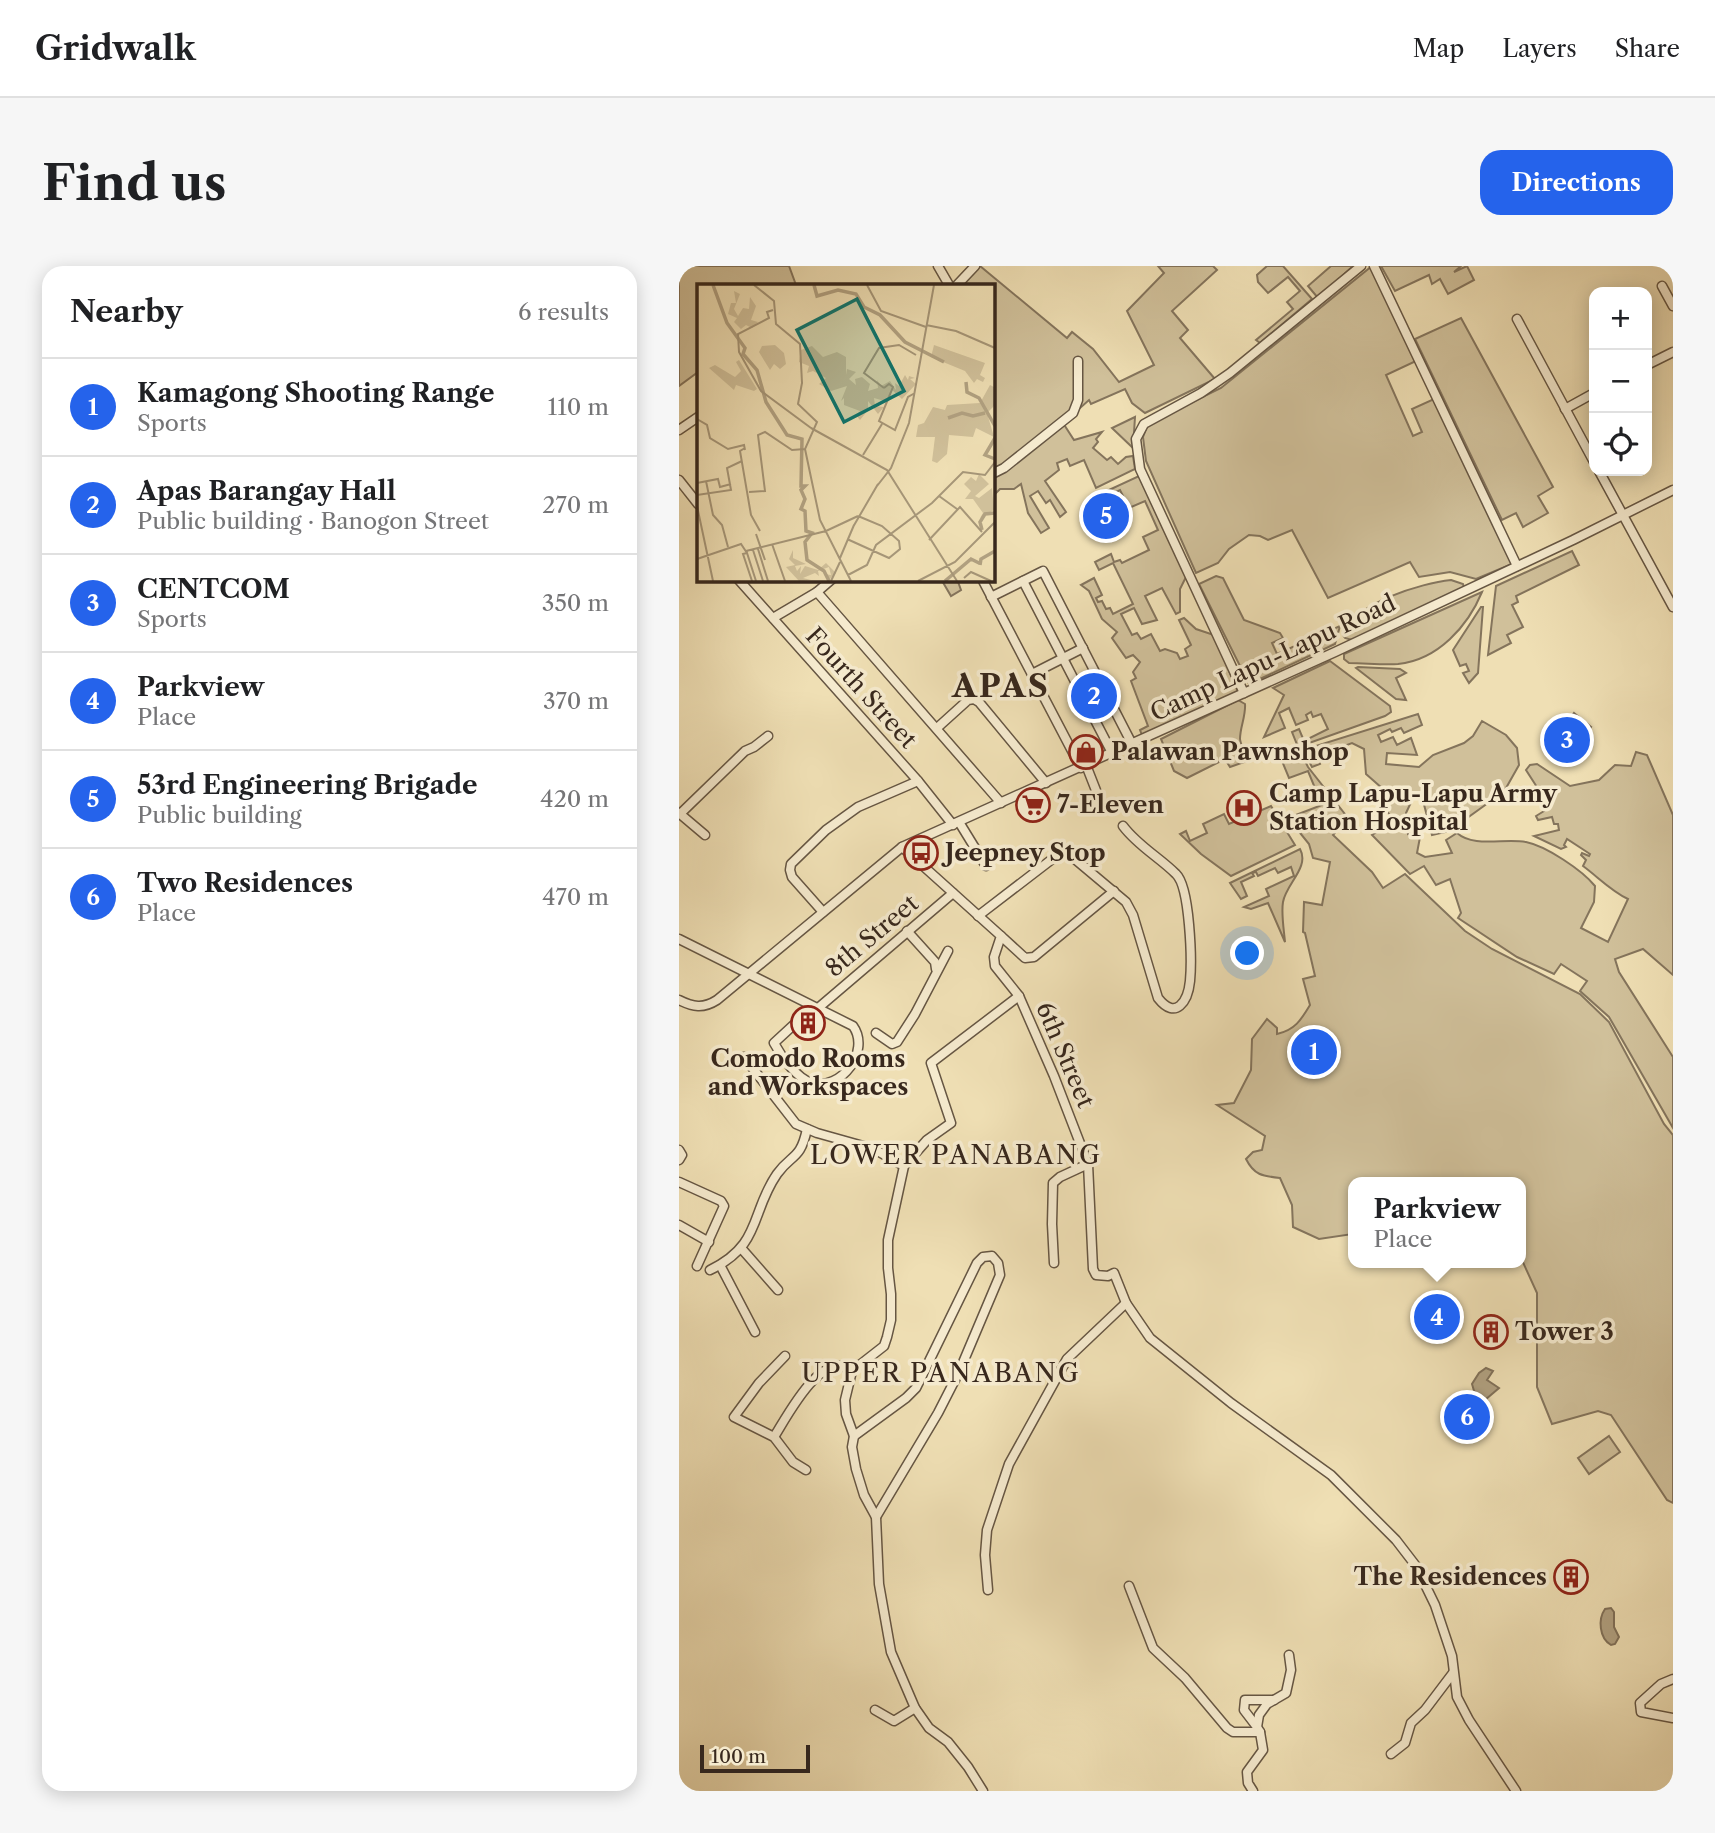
<!DOCTYPE html>
<meta charset="utf-8">
<style>
:root{--surface:#fff;--page:#f6f6f6;--text:#202124;--muted:#757577;--line:#e0e0e0;--accent:#2563eb}
body{margin:0;font-family:"Libre Caslon Text",serif;background:var(--page);color:var(--text)}
.controls{position:absolute;right:21px;top:21px;display:grid;overflow:hidden;border-radius:14px;box-shadow:0 4px 18px #0003}
.controls button{width:63px;height:63px;display:grid;place-items:center;padding:0;border:0;border-bottom:2px solid var(--line);background:var(--surface);color:var(--text);font:35px sans-serif}
.scale{position:absolute;left:21px;bottom:18px;width:110px;box-sizing:border-box;padding-left:7px;border:4px solid #38281d;border-top:0;font-size:19px;line-height:24px;white-space:nowrap;color:#38281d;-webkit-text-stroke:5px #f5eace;paint-order:stroke}
.you{position:absolute;left:569px;top:688px;width:24px;height:24px;margin:-18px;border:5px solid #fff;border-radius:50%;background:#1a73e8;box-shadow:0 0 0 10px #1a73e833}
.badge{display:grid;place-items:center;width:46px;height:46px;border-radius:50%;background:var(--accent);color:#fff;font-size:23px;font-weight:700}
.pin{position:absolute;translate:-50% -50%;border:4px solid #fff;box-shadow:0 2px 7px #0006}
.popup{position:absolute;left:669px;top:911px;width:178px;height:91px;box-sizing:border-box;display:grid;place-content:center;border-radius:14px;background:var(--surface);filter:drop-shadow(0 2px 5px #0005);font-size:23px;white-space:nowrap;color:var(--muted)}
.popup b{font-size:26px;color:var(--text)}
.popup::after{content:'';position:absolute;left:50%;top:100%;margin-left:-14px;border:14px solid transparent;border-top-color:var(--surface)}
.list{margin:0;padding:0;list-style:none}
h2{display:flex;justify-content:space-between;align-items:center;height:91px;margin:0;padding:0 28px;font-size:30px}
h2 small{font-size:23px;font-weight:400;color:var(--muted)}
.list li{display:grid;grid-template-columns:46px 1fr auto;gap:21px;align-items:center;box-sizing:border-box;height:98px;padding:0 28px;border-top:2px solid var(--line)}
.list b{display:block;font-size:26px;white-space:nowrap}
.list p{margin:0;font-size:23px;white-space:nowrap;color:var(--muted)}
.list em{font-size:23px;font-style:normal;color:var(--muted)}
.icon{flex:none;width:38px;height:38px;fill:none;stroke:currentColor;stroke-width:2;stroke-linecap:round;stroke-linejoin:round}
.map{position:relative;flex:none;width:994px;height:1525px;overflow:hidden;border-radius:21px}
header{display:flex;align-items:center;gap:42px;box-sizing:border-box;height:98px;padding:0 35px;background:var(--surface);border-bottom:2px solid var(--line)}
header strong{font-size:33px}
nav{display:flex;gap:38px;margin-inline-start:auto;font-size:24px}
.intro{display:flex;align-items:center;justify-content:space-between;box-sizing:border-box;height:168px;padding:0 42px}
h1{margin:0;font-size:49px}
.button{padding:18px 32px;border-radius:21px;background:var(--accent);color:#fff;font-size:24px;font-weight:700}
main{display:flex;gap:42px;padding:0 42px}
aside{flex:1;background:var(--surface);border-radius:21px;box-shadow:0 4px 18px #0003}
.map>svg:first-child{display:block}
.green{fill:#d0c09a;stroke:#84745c;stroke-width:2}
.water{fill:#b1a181;stroke:#817159;stroke-width:2}
.lines{fill:none;stroke-linecap:round;stroke-linejoin:round}
.minor-casing{stroke:#665643;stroke-width:11}
.minor{stroke:#f5eace;stroke-width:8}
.labels{text-anchor:middle;stroke-width:7;stroke-linejoin:round;paint-order:stroke}
.street-label{font-size:24px;fill:#38281d;stroke:#f5eace}
.poi-label{font-size:24px;font-weight:bold;fill:#38281d;stroke:#f5eace;text-anchor:start}
.neighbourhood-label{font-size:26px;letter-spacing:2px;fill:#38281d;stroke:#f5eace}
.district-label{font-size:32px;font-weight:bold;letter-spacing:2px;fill:#38281d;stroke:#f5eace}
.inset-river{fill:none;stroke:#b1a181;stroke-width:3.5}
.inset-road{fill:none;stroke:#a69678;stroke-width:2}
.view{fill:#0f766e;fill-opacity:0.15;stroke:#0f766e;stroke-width:3.5}
.inset-edge{fill:none;stroke:#38281d;stroke-width:3.5}
</style>
<header>
<strong>Gridwalk</strong>
<nav><a>Map</a><a>Layers</a><a>Share</a></nav>
</header>
<div class="intro"><h1>Find us</h1><a class="button">Directions</a></div>
<main>
<aside>
<h2>Nearby<small>6 results</small></h2>
<ul class="list">
<li><span class="badge">1</span><div><b>Kamagong Shooting Range</b><p>Sports</p></div><em>110 m</em></li>
<li><span class="badge">2</span><div><b>Apas Barangay Hall</b><p>Public building · Banogon Street</p></div><em>270 m</em></li>
<li><span class="badge">3</span><div><b>CENTCOM</b><p>Sports</p></div><em>350 m</em></li>
<li><span class="badge">4</span><div><b>Parkview</b><p>Place</p></div><em>370 m</em></li>
<li><span class="badge">5</span><div><b>53rd Engineering Brigade</b><p>Public building</p></div><em>420 m</em></li>
<li><span class="badge">6</span><div><b>Two Residences</b><p>Place</p></div><em>470 m</em></li>
</ul>
</aside>
<div class="map">
<svg width="994" height="1525" viewBox="0 0 994 1525">
<rect width="100%" height="100%" fill="#efdfb4"/>
<filter id="stains"><feTurbulence type="fractalNoise" baseFrequency=".00286" numOctaves="4"/><feColorMatrix values="0 0 0 0 .2 0 0 0 0 .09 0 0 0 0 .02 0 0 0 .5 -.17"/></filter>
<radialGradient id="worn" r=".72"><stop offset=".6" stop-color="#630" stop-opacity="0"/><stop offset="1" stop-color="#630" stop-opacity=".3"/></radialGradient>
<!-- green -->
<g class="green">
<polygon points="0,0 110,0 117,19 19,19 19,106 0,120"/>
<polygon points="301,0 388,72 393,66 414,83 440,116 475,99 448,45 485,7 479,0 534,0 538,4 493,45 509,64 501,72 536,113 466,147 453,137 446,123 412,138 410,134 384,157 395,174 423,166 417,173 419,176 414,182 428,194 432,191 439,198 447,191 454,190 456,203 417,222 405,194 391,200 388,193 378,197 380,204 366,215 387,246 381,251 371,234 367,237 359,225 351,230 370,262 362,267 349,247 342,218 335,223 321,223 313,231 313,19 282,19"/>
<polygon points="588,0 604,0 633,33 581,77 577,74 614,43 608,36 621,25 609,11 589,27 579,16 578,9"/>
<polygon points="652,0 674,0 639,32 629,20"/>
<polygon points="693,0 737,95 707,109 734,170 743,166 733,143 755,133 833,298 797,313 771,306 740,311 731,296 649,332 613,264 589,274 581,270 570,269 550,283 539,297 517,307 467,195 464,171 469,158 542,122"/>
<polygon points="702,0 782,0 775,6 788,0 795,14 769,28 761,13 753,18 750,9 716,25"/>
<polygon points="782,52 874,221 859,230 869,247 844,261 837,247 823,254 736,73"/>
<polygon points="456,151 454,182 433,162"/>
<polygon points="460,210 507,311 501,323 501,346 497,348 483,322 466,330 478,354 463,358 455,342 442,348 453,369 458,367 462,373 472,368 481,385 486,383 498,387 501,393 509,390 506,383 512,379 500,354 505,352 517,363 535,369 559,426 463,469 461,464 469,460 452,415 457,412 454,406 461,396 454,389 447,392 433,372 438,366 423,353 410,325 402,319 415,312 423,329 417,332 419,336 423,335 427,343 431,342 434,348 454,338 434,297 420,304 416,296 432,288 435,296 441,294 443,297 470,284 464,271 479,264 466,235 450,242 441,224 423,233 435,258 426,263 423,256 429,252 419,229"/>
<polygon points="893,285 900,299 837,330 839,336 833,339 844,361 828,369 832,377 809,389 817,320"/>
<polygon points="537,310 544,312 565,354 601,367 604,372 593,377 598,388 661,360 656,378 570,418 520,318"/>
<polygon points="262,313 278,313 282,324 272,330"/>
<path d="M772 314 784 318 785 322 673 374 666 372 664 369C674 337 743 317 772 314Z"/>
<path d="M803 326C789 360 759 394 719 398 703 399 686 397 670 397L665 393V388Z"/>
<polygon points="802,341 804,341 799,407 790,417 784,407 790,405 787,398 781,400 774,384"/>
<polygon points="651,395 711,440 712,446 706,450 619,481 613,466 620,463 625,475 649,463 642,448 634,451 632,446 627,449 629,454 617,459 610,442 600,447 606,462 585,471 605,429 594,422"/>
<polygon points="679,401 721,403 727,407 717,412 727,434 717,433 677,402"/>
<path d="M559 434 566 438C567 450 561 461 561 473 562 481 567 487 568 495L551 501 546 493 508 512 495 505 482 473Z"/>
<polygon points="895,447 912,461 887,493 870,479"/>
<path d="M739 448 743 459 725 467 722 462 713 466 711 463 699 469 702 476 714 471 718 479 732 472 738 489 708 487 707 498 740 501 754 489 785 477 794 470 803 455 827 469 838 482 840 499 827 522 809 537 770 565 753 569 743 531 735 530 727 547 729 568 742 566 738 587 746 591 773 587 767 574 778 567C795 582 825 572 847 576 867 580 903 604 916 620L915 636 902 662 929 676 949 633C932 625 919 611 904 600L907 594 902 589 903 587 910 590 911 588 888 573 885 579 887 581 882 583 855 570 880 564 879 558H875L873 551 859 554 857 550 870 542 869 540 865 542 861 534 865 532 847 504 851 499 858 498 891 520 920 514 936 499 952 500 957 486 968 489 994 549V709L964 683 936 693 940 706 994 791V862L930 751 901 725 908 715 882 698 875 708 838 691 779 652 782 647 771 613 757 619 745 600 731 608 693 569 716 555 695 530 704 523 687 508 685 483 673 477 638 490 641 498 633 501 624 484Z"/>
<path d="M623 489 629 501 669 552 654 569 693 606 704 622 726 608 786 665 813 683 901 728 930 756 985 858 994 869V1237L988 1234 932 1149 919 1145 873 1158 858 1121V1027L842 992V916H674V968L640 973 614 961 613 939 601 912C583 910 575 909 567 893L574 886 583 884 586 870 538 839 555 837 572 804 573 773 588 753 598 762V768C616 764 622 754 631 739L624 713 636 710 626 667 624 666 625 636 643 639 651 596 634 592 630 578 609 552 643 539 629 505 610 512 603 495Z"/>
<polygon points="592,540 616,579 552,610 522,588 501,568 507,565 511,575 528,567 524,558 545,548 550,558 557,555 555,551 560,549 562,553"/>
<path d="M621 583C631 601 607 618 604 636 602 648 605 664 606 676L589 637 572 643 565 641 590 630 587 623 615 610 612 601 599 607 596 602 579 610 577 606 573 607 575 610 562 616 568 630 562 633 551 617Z"/>
<polygon points="930,1170 941,1186 910,1208 899,1192"/>
</g>
<!-- water -->
<g class="water">
<polygon points="807,1102 814,1105 808,1114 820,1122 806,1134 795,1125 793,1118 800,1107"/>
<path d="M932 1342 935 1346V1361L940 1371 936 1378 932 1379C920 1372 919 1353 926 1343Z"/>
</g>
<g class="lines">
<!-- minor casing -->
<g class="minor-casing">
<g id="minor">
<polyline points="259,0 270,19"/>
<polyline points="695,0 838,300"/>
<polyline points="278,19 296,0"/>
<polyline points="983,20 994,40"/>
<polyline points="838,53 915,196"/>
<polyline points="968,99 994,86"/>
<polyline points="886,143 915,127"/>
<polyline points="0,164 19,151"/>
<polyline points="920,205 994,341"/>
<polyline points="313,208 325,202 394,147 399,134 399,95"/>
<polyline points="0,214 19,238"/>
<polyline points="59,313 239,515 274,559"/>
<polyline points="303,313 402,502"/>
<polyline points="344,315 433,487"/>
<polyline points="138,326 322,537"/>
<polyline points="312,331 364,305 453,478"/>
<polyline points="94,352 138,326 153,313"/>
<polyline points="353,408 404,382"/>
<polyline points="565,427 461,203 457,173 465,158 522,127 551,107 682,0"/>
<polyline points="258,462 289,434 295,433 300,436 367,517"/>
<polyline points="407,499 418,527"/>
<polyline points="0,547 26,569"/>
<polyline points="1,548 66,485 75,481 89,470"/>
<polyline points="280,556 307,600"/>
<polyline points="223,581 322,670 315,691 316,700 340,730 375,810 409,898 414,1003 417,1009 429,1010 435,1007 447,1037 471,1072 552,1137 652,1209 717,1274 737,1300 756,1339 773,1390 778,1431 790,1454 837,1525"/>
<polyline points="144,646 113,611 111,604 112,598 147,564 179,541 239,515"/>
<path d="M299 650 385 584 447 636 454 649 479 732C497 755 509 735 511 715 513 694 511 621 497 608 480 591 459 580 444 560"/>
<polyline points="228,665 256,696 257,703"/>
<polyline points="322,670 346,692 355,691 435,625"/>
<path d="M0 673 174 760C192 785 162 825 133 817 118 813 102 790 95 777L134 741"/>
<path d="M0 734C14 741 24 743 38 734L223 581 656 386 894 274 994 224"/>
<polyline points="138,743 274,627"/>
<polyline points="197,767 213,778 218,776 236,748 269,685"/>
<polyline points="65,791 117,858 138,867 195,883 225,900"/>
<polyline points="0,884 3,889 0,894"/>
<polyline points="0,916 42,935 45,940 18,1000"/>
<polyline points="0,959 30,976"/>
<polyline points="62,982 99,1024"/>
<polyline points="375,997 373,958 374,917 381,911 409,898"/>
<polyline points="41,999 76,1066"/>
<path d="M31 1004C83 979 71 947 98 908 113 887 121 895 128 863"/>
<polyline points="106,1090 80,1117 55,1151 95,1171 114,1196 127,1204"/>
<polyline points="175,1170 227,1132 237,1122 298,997 304,991 313,990 319,997 321,1009 280,1106 259,1147 197,1251"/>
<path d="M95 1171C108 1151 143 1081 173 1105"/>
<polyline points="450,1320 474,1382 506,1412 548,1462 554,1466 581,1466"/>
<polyline points="309,1324 306,1289 308,1264 330,1198 388,1093 447,1037"/>
<polyline points="994,1413 982,1418 961,1437 962,1446 994,1452"/>
<polyline points="196,1444 215,1455 236,1442"/>
<polyline points="578,1461 565,1444 566,1434 595,1434"/>
<polyline points="712,1488 726,1477 732,1457 746,1444 774,1407"/>
<polyline points="304,1525 289,1501 269,1476 250,1462 236,1442 212,1386 200,1318 197,1251 185,1229 177,1203 173,1181 175,1170 167,1148 166,1134 173,1105 205,1080 208,1071 212,1054 212,1028 209,1002 209,974 225,900 248,874 272,857 252,797 340,730"/>
<polyline points="574,1525 569,1517 568,1506 584,1484 581,1466 578,1461 580,1449 588,1438 607,1427 612,1404 610,1389"/>
</g>
</g>
<!-- minor -->
<use href="#minor" class="minor"/>
</g>
<!-- icons -->
<defs>
<g id="shop-ring" transform="scale(1.75)"><circle r="9.5" fill="#f5eace" stroke="#8f2418" stroke-width="1.5"/><path d="M-5-2.5h2.3a2.7 3.5 0 0 1 5.4 0H5L5.5 6h-11ZM-1.5-2.5h3a1.5 2.3 0 0 0-3 0Z" fill="#8f2418"/></g>
<g id="supermarket-ring" transform="scale(1.75)"><circle r="9.5" fill="#f5eace" stroke="#8f2418" stroke-width="1.5"/><path d="M-6-5.5h2.5l.6 2H6L4.5 2H-2.5L-4.4-4H-6ZM-1.5 3.2a1.3 1.3 0 1 0 .1 0ZM3 3.2a1.3 1.3 0 1 0 .1 0Z" fill="#8f2418"/></g>
<g id="hospital-ring" transform="scale(1.75)"><circle r="9.5" fill="#f5eace" stroke="#8f2418" stroke-width="1.5"/><path d="M-5-5h3v3.5h4V-5h3V5h-3V1.5h-4V5h-3Z" fill="#8f2418"/></g>
<g id="bus-ring" transform="scale(1.75)"><circle r="9.5" fill="#f5eace" stroke="#8f2418" stroke-width="1.5"/><path d="M-5-6H5V4H4V6H2V4H-2V6H-4V4H-5ZM-3.5-4V0h7V-4ZM-3.5 1.2v1.5H-2V1.2ZM2 1.2v1.5H3.5V1.2Z" fill="#8f2418"/></g>
<g id="building-ring" transform="scale(1.75)"><circle r="9.5" fill="#f5eace" stroke="#8f2418" stroke-width="1.5"/><path d="M-4-6H4V6H1V3H-1V6H-4ZM-2.5-4.3h1.7v1.8h-1.7ZM.8-4.3h1.7v1.8H.8ZM-2.5-1h1.7V.8h-1.7ZM.8-1h1.7V.8H.8Z" fill="#8f2418"/></g>
</defs>
<g fill-rule="evenodd">
<use href="#shop-ring" x="407" y="486"/>
<use href="#supermarket-ring" x="354" y="539"/>
<use href="#hospital-ring" x="565" y="542"/>
<use href="#bus-ring" x="242" y="587"/>
<use href="#building-ring" x="129" y="757"/>
<use href="#building-ring" x="812" y="1066"/>
<use href="#building-ring" x="892" y="1311"/>
</g>
<g class="labels">
<!-- street labels -->
<g class="street-label">
<text transform="translate(594 392) rotate(-25)" y="8">Camp Lapu-Lapu Road</text>
<text transform="translate(182 422) rotate(48)" y="8">Fourth Street</text>
<text transform="translate(193 670) rotate(-40)" y="8">8th Street</text>
<text transform="translate(386 789) rotate(67)" y="8">6th Street</text>
</g>
<!-- poi labels -->
<g class="poi-label">
<text x="432" y="494">Palawan Pawnshop</text>
<text x="590" y="536">Camp Lapu-Lapu Army<tspan x="590" dy="28">Station Hospital</tspan></text>
<text x="378" y="547">7-Eleven</text>
<text x="266" y="595">Jeepney Stop</text>
<text x="129" y="801" text-anchor="middle">Comodo Rooms<tspan x="129" dy="28">and Workspaces</tspan></text>
<text x="836" y="1074">Tower 3</text>
<text x="868" y="1319" text-anchor="end">The Residences</text>
</g>
<!-- neighbourhood labels -->
<g class="neighbourhood-label">
<text x="277" y="898">LOWER PANABANG</text>
<text x="262" y="1116">UPPER PANABANG</text>
</g>
<!-- district labels -->
<g class="district-label">
<text x="322" y="431">APAS</text>
</g>
</g>
<!-- overview -->
<g transform="translate(18 18)">
<rect width="298" height="298" fill="#efdfb4"/>
<path d="M37 7 43 10 37 25 41 32 46 24 52 25 53 13 59 22 54 36 61 38 55 44 49 41 44 45 37 38 40 34 31 30 34 19H39ZM78 61 87 69 89 80 83 85 77 80 73 86 62 68 65 62ZM237 61 288 79 283 91 288 94 286 98 280 95 277 99 268 87 234 73ZM115 62 126 73 140 68 149 73V91L150 85 159 88 152 95 159 101 158 95 165 93 173 100 171 107 181 104 180 96 184 102 193 97 199 106 198 99 202 102 208 91 211 96 212 92 218 94 213 95 219 100 205 115 194 105 191 118 177 114 178 122 187 123 181 130 171 117V126L163 136 159 131 163 127 147 121V114L144 117 150 102 134 107 122 100 129 94 116 87 110 89 112 82 102 78 104 66ZM42 76 60 105 57 107 39 101 37 106 12 84 18 81 38 93 44 87 39 78ZM293 101 297 103V122L290 129 297 153 279 144 276 153 252 151 250 170 240 179 235 177 238 153H219L221 141 227 139 236 123 248 126 250 121 283 119ZM282 190 292 200 278 212 282 214 295 204 297 226 283 234 286 229 276 215H268L274 207 267 200 274 193 279 197ZM96 266V274L109 280 98 282 100 287 104 282 103 290 108 282 121 286 129 279 139 289 131 297 127 290 134 291 132 283 121 287 122 292 118 289 106 294 114 296 102 297 89 283 98 281 92 275Z" fill="#d0c09a"/>
<path class="inset-river" d="M16 1 30 39 48 64 46 70 60 86 69 118 90 151 105 155 104 202H108L104 206 108 215 104 225 108 227 109 247 115 249 108 258 110 276 127 287 132 297M117 1 120 12 141 6 159 10 167 23 183 31 208 58 247 78M269 98 270 108 282 114 298 142M251 134 265 129 276 132 288 129M298 154 288 171 298 175M285 246 283 238 288 230 298 229M283 281 284 275 298 267M248 297 274 275 282 279"/>
<path class="inset-road" d="M57 1 77 17 79 40 103 60 105 99 101 120 120 138 108 165 123 236 154 297M170 1 184 27 229 43M76 26 70 28 72 34 41 50 42 68 64 107 114 144M229 41 259 47 298 64M187 104 192 100 196 103 182 137 198 146 211 113 218 109M187 104 167 89 182 64 202 61 219 71M0 135 10 141 13 154 31 165 47 161 48 166M114 144 190 186 260 297M48 164 43 167 54 231 63 247M166 171 185 140M9 197 16 231 25 241 31 263M0 199 21 195 23 203 34 200M180 202 194 184 212 139 237 1M52 208 68 207 61 151 68 148 95 166 108 165M0 211 34 206 30 184 45 177M242 212 260 225M0 222 16 297M156 243 181 200M59 250 68 276M150 255 192 274 203 265 202 257 185 242 161 232M232 256 263 223 285 248M75 260 88 297M61 265 71 297M56 266 66 297M49 267 129 247 161 232M143 274 157 241M0 275 44 260 50 269M151 291 170 281 179 261 235 219 266 188 288 191 298 178M267 294 274 288 294 297M55 297 46 270 50 269 59 297M134 297 143 278M221 297 258 278 298 238"/>
<path class="view" d="M160 15 207 107 147 138 100 46Z"/>
<rect width="298" height="298" class="inset-edge"/>
</g>
<rect width="100%" height="100%" filter="url(#stains)"/>
<rect width="100%" height="100%" fill="url(#worn)"/>
</svg>
<div class="controls">
<button>+</button>
<button>−</button>
<button><svg class="icon" aria-label="locate" viewBox="0 0 24 24"><circle cx="12" cy="12" r="6"/><path d="M12 2v4M12 18v4M2 12h4M18 12h4"/></svg></button>
</div>
<div class="scale">100 m</div>
<div class="you"></div>
<div class="pin badge" style="left:635px;top:786px">1</div>
<div class="pin badge" style="left:415px;top:430px">2</div>
<div class="pin badge" style="left:888px;top:474px">3</div>
<div class="pin badge" style="left:758px;top:1051px">4</div>
<div class="popup"><b>Parkview</b>Place</div>
<div class="pin badge" style="left:427px;top:250px">5</div>
<div class="pin badge" style="left:788px;top:1151px">6</div>
</div>
</main>
